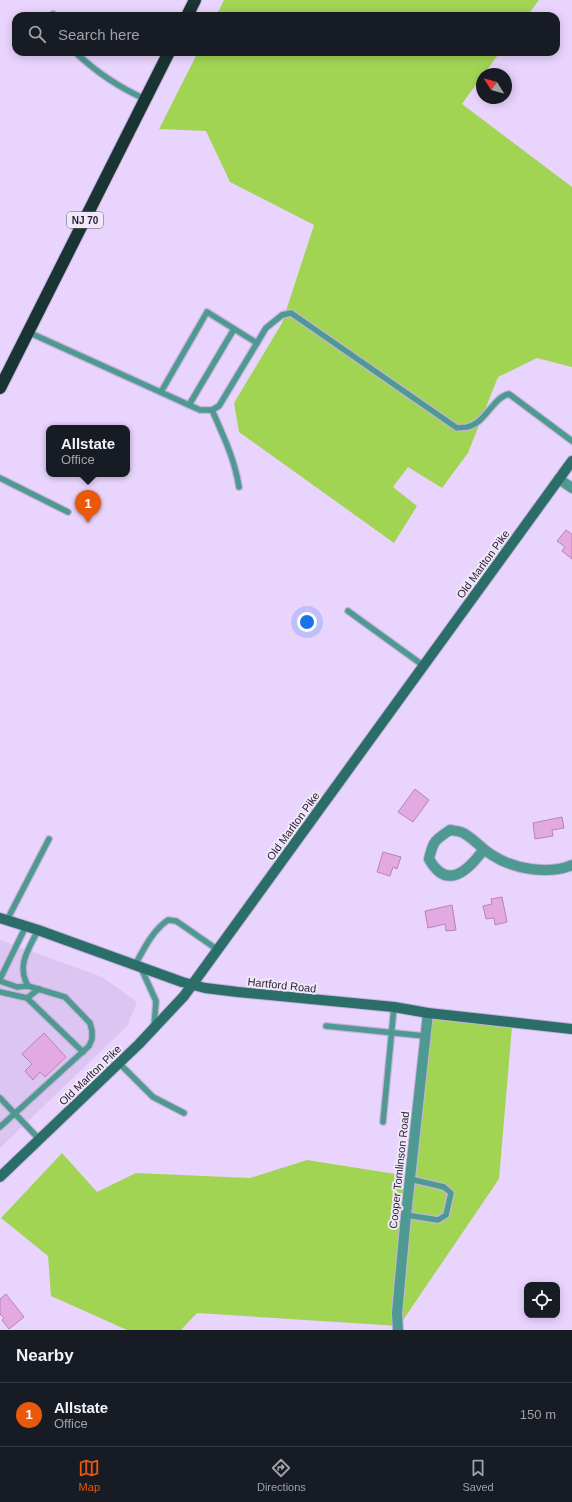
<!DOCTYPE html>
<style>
:root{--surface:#171b24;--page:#20242c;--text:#f1f3f6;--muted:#9ea1a6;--line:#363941;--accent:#ea580c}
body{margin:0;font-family:Arial,sans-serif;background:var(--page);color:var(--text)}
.controls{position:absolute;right:12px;bottom:12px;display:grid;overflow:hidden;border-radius:8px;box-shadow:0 2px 10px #0003}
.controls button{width:36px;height:36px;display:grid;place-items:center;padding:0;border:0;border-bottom:1px solid var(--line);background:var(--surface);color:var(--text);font:20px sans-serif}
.compass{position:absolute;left:476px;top:68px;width:36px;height:36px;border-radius:50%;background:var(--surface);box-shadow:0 2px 10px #0003;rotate:307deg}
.you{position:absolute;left:307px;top:622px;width:14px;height:14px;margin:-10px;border:3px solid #fff;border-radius:50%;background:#1a73e8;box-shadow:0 0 0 6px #1a73e833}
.badge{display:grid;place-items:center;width:26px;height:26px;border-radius:50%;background:var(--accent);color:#fff;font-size:13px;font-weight:700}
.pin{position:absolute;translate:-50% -33px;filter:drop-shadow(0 1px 2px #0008)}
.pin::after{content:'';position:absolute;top:21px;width:14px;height:12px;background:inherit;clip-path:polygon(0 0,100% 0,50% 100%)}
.popup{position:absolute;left:46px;top:425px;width:84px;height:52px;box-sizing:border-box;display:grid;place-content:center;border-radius:8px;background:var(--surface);filter:drop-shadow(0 1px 3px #0005);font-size:13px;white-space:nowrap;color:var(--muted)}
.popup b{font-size:15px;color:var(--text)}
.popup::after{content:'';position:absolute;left:50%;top:100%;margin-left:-8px;border:8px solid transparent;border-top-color:var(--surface)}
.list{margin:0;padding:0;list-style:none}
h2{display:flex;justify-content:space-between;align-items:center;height:52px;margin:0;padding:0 16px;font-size:17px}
h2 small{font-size:13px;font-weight:400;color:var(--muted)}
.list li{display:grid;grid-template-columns:26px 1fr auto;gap:12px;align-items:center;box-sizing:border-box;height:64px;padding:0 16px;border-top:1px solid var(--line)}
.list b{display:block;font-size:15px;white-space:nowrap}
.list p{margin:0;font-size:13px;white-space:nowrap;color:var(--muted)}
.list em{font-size:13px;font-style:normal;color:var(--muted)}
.icon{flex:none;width:22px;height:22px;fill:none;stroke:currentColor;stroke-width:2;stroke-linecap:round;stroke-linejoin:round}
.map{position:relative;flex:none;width:572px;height:1330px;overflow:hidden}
.search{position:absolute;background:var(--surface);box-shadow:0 2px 10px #0003;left:12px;right:12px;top:12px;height:44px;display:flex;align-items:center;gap:10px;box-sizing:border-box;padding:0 14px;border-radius:12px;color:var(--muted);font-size:15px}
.sheet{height:116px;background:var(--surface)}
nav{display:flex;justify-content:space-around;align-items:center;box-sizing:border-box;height:56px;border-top:1px solid var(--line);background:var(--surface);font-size:11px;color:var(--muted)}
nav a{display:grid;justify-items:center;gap:2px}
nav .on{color:var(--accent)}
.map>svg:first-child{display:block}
.built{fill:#dcc5f1}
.green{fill:#a2d454}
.building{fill:#e3a9e1;stroke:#ba82b8}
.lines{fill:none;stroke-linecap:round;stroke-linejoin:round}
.lane-casing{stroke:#c6b3da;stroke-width:8}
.street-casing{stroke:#c6b3da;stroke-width:12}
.secondary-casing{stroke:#c6b3da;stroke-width:12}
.highway-casing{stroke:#c6b3da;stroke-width:14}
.lane{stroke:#4e9992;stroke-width:5.5}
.street{stroke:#4e9992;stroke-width:10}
.secondary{stroke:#2b6e69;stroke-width:10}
.highway{stroke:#193432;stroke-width:12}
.labels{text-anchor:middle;stroke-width:4;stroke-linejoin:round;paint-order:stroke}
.shield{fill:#efe8f6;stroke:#64586f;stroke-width:1}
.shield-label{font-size:10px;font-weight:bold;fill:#291b35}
.street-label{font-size:11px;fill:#291b35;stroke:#efe8f6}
</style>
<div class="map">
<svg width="572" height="1330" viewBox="0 0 572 1330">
<rect width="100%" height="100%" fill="#e9d4fe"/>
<!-- built -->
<polygon class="built" points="0,940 102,977 137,1002 127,1026 0,1148"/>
<!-- green -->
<g class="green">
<polygon points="224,0 539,0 527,16 216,16"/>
<polygon points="198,52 500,52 484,74 482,74 482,76 462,104 572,187 572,367 537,358 498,377 468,453 442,488 408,467 393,487 417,506 394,543 239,432 234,403 282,323 314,225 230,182 206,131 159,129"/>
<polygon points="433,1017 512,1027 499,1179 399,1326 197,1313 181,1330 127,1330 51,1296 48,1256 1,1218 62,1153 97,1192 136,1173 250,1178 307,1160 408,1176"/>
</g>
<!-- building -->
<g class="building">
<polygon points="566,530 572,534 572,559 562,551 565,547 557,541"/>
<polygon points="415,789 429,800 413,822 398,812"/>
<polygon points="562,817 564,828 552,830 553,836 535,839 533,823"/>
<polygon points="383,852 401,857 397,869 393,867 390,876 377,872"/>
<polygon points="502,897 507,922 495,925 494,918 486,919 483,906 492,904 491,899"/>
<polygon points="452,905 456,930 446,931 445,924 428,928 425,911"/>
<polygon points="44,1033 66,1057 45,1077 40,1072 33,1080 25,1071 32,1064 22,1054"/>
<polygon points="6,1294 24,1317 9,1329 2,1320 4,1318 0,1314 0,1299"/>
</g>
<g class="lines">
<!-- lane casing -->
<g class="lane-casing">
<g id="lane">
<polyline points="53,16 53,14"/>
<path d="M75 52C97 73 118 87 145 99"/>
<path d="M28 332 200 410H212L219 406 266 328 282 315 291 313 457 428C460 427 464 428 467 427 485 424 493 397 509 394L572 441"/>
<polyline points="161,392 207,312 257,343"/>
<polyline points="189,405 234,329"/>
<path d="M212 410C223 435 235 460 239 487"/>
<polyline points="0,478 68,512"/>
<polyline points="348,611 424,666"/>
<polyline points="7,920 49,839"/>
<path d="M135 965C144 949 152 931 168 920L176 921 182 925 218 950"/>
<polyline points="141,968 156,1001 154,1027"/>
<polyline points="0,979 26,926"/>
<polyline points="0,981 17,987 28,986 65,997 90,1023 92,1031 92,1039 89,1046 0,1127"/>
<path d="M28 986C16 965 29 949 38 930"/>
<polyline points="0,992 27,998 83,1052"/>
<polyline points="27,998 39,989"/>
<polyline points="326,1026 425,1036"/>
<polyline points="119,1063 153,1097 184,1113"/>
<polyline points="0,1098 40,1140"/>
<polyline points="383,1122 394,1007"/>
<polyline points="406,1215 438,1220 446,1215 451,1193 444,1187 410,1179"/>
</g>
</g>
<!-- street casing -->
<g class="street-casing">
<g id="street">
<polyline points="559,479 572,488"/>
<path d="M484 849C468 871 447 891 429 859 433 841 435 840 450 830 455 831 461 831 465 834 475 840 482 849 492 855 513 869 548 875 572 865"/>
<polyline points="398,1330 397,1313 406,1215 428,1013"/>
</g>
</g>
<!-- secondary casing -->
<g class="secondary-casing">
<g id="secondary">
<polyline points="0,918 38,930 182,982 205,988 238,992 394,1007 428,1013 572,1029"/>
<polyline points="0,1177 139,1044 184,996 572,461"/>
</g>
</g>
<!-- highway casing -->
<g class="highway-casing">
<g id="highway">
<polyline points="187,16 195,0"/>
<polyline points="0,388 169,52"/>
</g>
</g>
<!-- lane -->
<use href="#lane" class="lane"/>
<!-- street -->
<use href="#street" class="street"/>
<!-- secondary -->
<use href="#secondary" class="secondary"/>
<!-- highway -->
<use href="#highway" class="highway"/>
</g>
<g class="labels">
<!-- shield labels -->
<rect class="shield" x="67" y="212" width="36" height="16" rx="3"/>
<g class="shield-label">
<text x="85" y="224">NJ 70</text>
</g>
<!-- street labels -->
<g class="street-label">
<text transform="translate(483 564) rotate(-54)" y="4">Old Marlton Pike</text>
<text transform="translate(293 826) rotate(-54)" y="4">Old Marlton Pike</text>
<text transform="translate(282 985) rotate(6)" y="4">Hartford Road</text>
<text transform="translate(90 1075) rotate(-44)" y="4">Old Marlton Pike</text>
<text transform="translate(399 1170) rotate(-84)" y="4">Cooper Tomlinson Road</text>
</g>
</g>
</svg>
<div class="controls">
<button><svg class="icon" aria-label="locate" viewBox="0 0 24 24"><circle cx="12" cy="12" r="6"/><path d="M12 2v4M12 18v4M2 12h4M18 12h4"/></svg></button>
</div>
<svg class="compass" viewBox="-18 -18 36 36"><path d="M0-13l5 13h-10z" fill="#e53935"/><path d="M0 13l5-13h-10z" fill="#9ea1a6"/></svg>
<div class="you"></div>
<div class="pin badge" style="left:88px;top:523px">1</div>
<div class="popup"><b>Allstate</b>Office</div>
<div class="search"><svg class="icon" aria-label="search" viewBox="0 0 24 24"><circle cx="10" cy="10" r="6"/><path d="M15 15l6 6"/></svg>Search here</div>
</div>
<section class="sheet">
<h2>Nearby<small></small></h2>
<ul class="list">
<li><span class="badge">1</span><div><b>Allstate</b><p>Office</p></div><em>150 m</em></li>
</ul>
</section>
<nav>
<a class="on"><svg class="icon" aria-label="map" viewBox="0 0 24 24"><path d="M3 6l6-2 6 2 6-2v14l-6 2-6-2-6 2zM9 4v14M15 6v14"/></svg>Map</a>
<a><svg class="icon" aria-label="directions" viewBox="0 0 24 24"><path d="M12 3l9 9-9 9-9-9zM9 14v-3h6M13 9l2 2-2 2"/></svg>Directions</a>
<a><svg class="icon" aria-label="saved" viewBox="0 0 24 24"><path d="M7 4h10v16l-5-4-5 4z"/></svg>Saved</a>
</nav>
